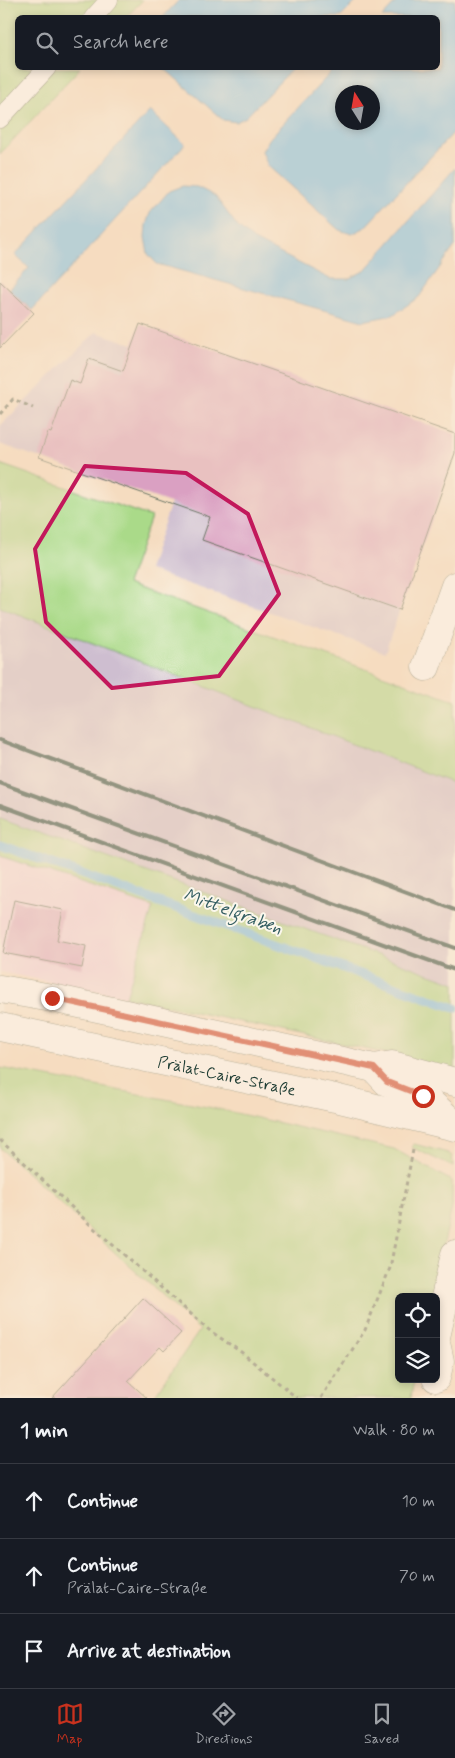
<!DOCTYPE html>
<meta charset="utf-8">
<style>
:root{--surface:#171b24;--page:#242831;--text:#f1f3f6;--muted:#9ea1a6;--line:#363941;--accent:#c8321e}
body{margin:0;font-family:Mynerve,sans-serif;background:var(--page);color:var(--text)}
.controls{position:absolute;right:15px;bottom:15px;display:grid;overflow:hidden;border-radius:8px;box-shadow:0 2px 8px #0003}
.controls button{width:45px;height:45px;display:grid;place-items:center;padding:0;border:0;border-bottom:1px solid var(--line);background:var(--surface);color:var(--text);font:25px sans-serif}
.compass{position:absolute;left:335px;top:85px;width:45px;height:45px;border-radius:50%;background:var(--surface);box-shadow:0 2px 8px #0003;rotate:349deg}
.stop{position:absolute;width:15px;height:15px;margin:-11px;border:4px solid #c8321e;border-radius:50%;background:#fff}
.stop.end{background:#c8321e;border-color:#fff;box-shadow:0 1px 5px #0008}
.list{margin:0;padding:0;list-style:none}
h2{display:flex;justify-content:space-between;align-items:center;height:65px;margin:0;padding:0 20px;font-size:21px}
h2 small{font-size:16px;font-weight:400;color:var(--muted)}
.list li{display:grid;grid-template-columns:32px 1fr auto;gap:15px;align-items:center;box-sizing:border-box;height:75px;padding:0 20px;border-top:1px solid var(--line)}
.list b{display:block;font-size:19px;white-space:nowrap}
.list p{margin:0;font-size:16px;white-space:nowrap;color:var(--muted)}
.list em{font-size:16px;font-style:normal;color:var(--muted)}
.icon{flex:none;width:28px;height:28px;fill:none;stroke:currentColor;stroke-width:2;stroke-linecap:round;stroke-linejoin:round}
.map{position:relative;flex:none;width:455px;height:1398px;overflow:hidden}
.search{position:absolute;background:var(--surface);box-shadow:0 2px 8px #0003;left:15px;right:15px;top:15px;height:55px;display:flex;align-items:center;gap:12px;box-sizing:border-box;padding:0 18px;border-radius:8px;color:var(--muted);font-size:19px}
.sheet{height:290px;background:var(--surface)}
nav{display:flex;justify-content:space-around;align-items:center;box-sizing:border-box;height:70px;border-top:1px solid var(--line);background:var(--surface);font-size:14px;color:var(--muted)}
nav a{display:grid;justify-items:center;gap:2px}
nav .on{color:var(--accent)}
.map>svg:first-child{display:block}
.built{fill:#f1d0e2}
.industrial{fill:#cebed0}
.green{fill:#aada89;stroke:#648c5e}
.water{fill:#72c0ed;stroke:#487e90;fill-rule:evenodd}
.lines{fill:none;stroke-linecap:round;stroke-linejoin:round}
.stream{stroke:#72c0ed;stroke-width:9}
.building{fill:#daa0c2}
.service-casing{stroke:#6a7565;stroke-width:19}
.minor-casing{stroke:#6a7565;stroke-width:29}
.tertiary-casing{stroke:#6a7565;stroke-width:29}
.path{stroke:#6a7565;stroke-width:3;stroke-dasharray:4 4;stroke-linecap:butt}
.service{stroke:#fff;stroke-width:18}
.minor{stroke:#fff;stroke-width:28}
.tertiary{stroke:#fff;stroke-width:28}
.rail{stroke:#1f3d34;stroke-width:4}
.route{stroke:#c8321e;stroke-width:6}
.marked{fill:none;stroke:#c2185b;stroke-width:4;stroke-linejoin:round}
.labels{text-anchor:middle;stroke-width:4;stroke-linejoin:round;paint-order:stroke}
.street-label{font-size:16px;fill:#1f3d34;stroke:#fbf7ec}
.water-label{font-size:18px;font-style:italic;fill:#345e62;stroke:#fbf7ec}
</style>
<div class="map">
<svg width="455" height="1398" viewBox="0 0 455 1398">
<rect width="100%" height="100%" fill="#fbf7ec"/>
<filter id="ink" filterUnits="userSpaceOnUse"><feTurbulence type="fractalNoise" baseFrequency=".02" numOctaves="2"/><feDisplacementMap in="SourceGraphic" scale="10" xChannelSelector="R" yChannelSelector="G"/><feConvolveMatrix kernelMatrix="1 2 1 2 8 2 1 2 1" color-interpolation-filters="sRGB"/></filter>
<filter id="wash" filterUnits="userSpaceOnUse"><feTurbulence type="fractalNoise" baseFrequency=".0096" numOctaves="4" result="noise"/><feDisplacementMap in="SourceGraphic" scale="20" xChannelSelector="R" yChannelSelector="G"/><feGaussianBlur stdDeviation="1.12" result="paint"/><feColorMatrix in="noise" values="0 0 0 0 0 0 0 0 0 0 0 0 0 0 0 0 0 1.4 0 .05"/><feComposite in="paint" operator="in"/></filter>
<g filter="url(#wash)">
<rect width="100%" height="100%" fill="#f5dcc0"/>
<!-- built -->
<polygon class="built" points="0,856 153,907 126,997 0,972"/>
<!-- industrial -->
<g class="industrial">
<polygon points="140,324 455,434 455,453 385,652 148,570 171,503 0,444 0,426 96,332 133,344"/>
<polygon points="0,607 455,784 455,983 0,819"/>
</g>
<!-- green -->
<g class="green">
<polygon points="0,0 143,0 126,17 18,18 18,68 80,68 0,154"/>
<polygon points="0,464 151,517 127,584 455,701 455,784 0,607"/>
<polygon points="0,819 455,983 455,1071 384,1053 126,997 153,907 0,856"/>
<polygon points="0,1068 218,1109 394,1149 452,1181 452,1207 432,1297 399,1297 399,1379 414,1379 411,1398 153,1398 200,1330 0,1148"/>
<polygon points="414,1144 448,1153 452,1156 453,1167 411,1147"/>
</g>
<!-- water -->
<g class="water">
<polygon points="179,0 358,0 341,17 163,17"/>
<path d="M398 0H455V131L364 228 352 234 339 230 268 166 262 151 270 138 335 68H438V18L382 17ZM372 92V122H342V92Z"/>
<polygon points="164,68 293,68 246,117 236,122 223,120"/>
<polygon points="150,111 185,144 32,310 9,290 29,268 15,255"/>
<polygon points="455,168 455,246 419,297 393,315 363,321 157,264 148,254 145,237 146,225 150,213 169,191 182,186 197,187 215,196 238,227 254,240 330,279 348,279 364,271"/>
</g>
<g class="lines">
<!-- stream -->
<polyline class="stream" points="0,845 455,1008"/>
</g>
<g id="blocks">
<!-- building -->
<g class="building">
<polygon points="0,281 34,313 0,348"/>
<polygon points="140,324 455,434 455,453 400,610 202,540 210,517 39,457 48,432 51,433 70,380 80,384 89,359 123,371"/>
<polygon points="14,900 63,910 57,940 86,946 82,968 3,953"/>
<polygon points="143,1298 181,1333 164,1351 160,1347 128,1381 147,1398 52,1398"/>
</g>
</g>
</g>
<g filter="url(#ink)">
<use href="#blocks" fill-opacity="0" stroke="#6a7565" stroke-width="1"/>
<g class="lines">
<!-- service casing -->
<g class="service-casing">
<g id="service">
<polyline points="93,18 109,0"/>
<polyline points="0,119 47,68"/>
</g>
</g>
<!-- minor casing -->
<g class="minor-casing">
<polyline id="minor" points="426,667 455,586"/>
</g>
<!-- tertiary casing -->
<g class="tertiary-casing">
<g id="tertiary">
<polyline points="0,989 52,998 374,1068 392,1065 455,1082"/>
<path id="s1" d="M0 1027 335 1098 455 1127"/>
<polyline points="374,1068 387,1082 423,1096 455,1125"/>
<polyline points="436,1337 455,1254"/>
<polyline points="436,1343 440,1361 436,1378"/>
</g>
</g>
<!-- path -->
<g class="path">
<polyline points="0,414 13,399 33,408"/>
<polyline points="0,1140 96,1230 209,1330 241,1352 297,1398"/>
<polyline points="321,1398 365,1330 390,1268 413,1150"/>
</g>
<!-- service -->
<use href="#service" class="service"/>
<!-- minor -->
<use href="#minor" class="minor"/>
<!-- tertiary -->
<use href="#tertiary" class="tertiary"/>
<!-- rail -->
<g class="rail">
<polyline points="0,740 455,910"/>
<polyline points="0,783 455,948"/>
<polyline points="0,805 455,970"/>
</g>
</g>
</g>
<g class="lines" filter="url(#ink)">
<!-- route -->
<polyline class="route" points="52,998 374,1068 387,1082 423,1096"/>
</g>
<!-- marked area -->
<path d="M0 0H455V1398H0ZM85 466 186 473 248 514 279 594 219 676 112 688 46 622 35 549Z" fill="#f5dcc0" fill-opacity=".55" fill-rule="evenodd"/>
<path class="marked" d="M85 466 186 473 248 514 279 594 219 676 112 688 46 622 35 549Z"/>
<g class="labels">
<!-- street labels -->
<g class="street-label">
<text dy="6" stroke="none"><textPath href="#s1" startOffset="232">Prälat-Caire-Straße</textPath></text>
</g>
<!-- water labels -->
<g class="water-label">
<text transform="translate(233 911) rotate(20)" y="6">Mittelgraben</text>
</g>
</g>
</svg>
<div class="controls">
<button><svg class="icon" aria-label="locate" viewBox="0 0 24 24"><circle cx="12" cy="12" r="6"/><path d="M12 2v4M12 18v4M2 12h4M18 12h4"/></svg></button>
<button><svg class="icon" aria-label="layers" viewBox="0 0 24 24"><path d="M12 4l9 5-9 5-9-5zM3 14l9 5 9-5"/></svg></button>
</div>
<svg class="compass" viewBox="-18 -18 36 36"><path d="M0-13l5 13h-10z" fill="#e53935"/><path d="M0 13l5-13h-10z" fill="#9ea1a6"/></svg>
<div class="stop" style="left:423px;top:1096px"></div>
<div class="stop end" style="left:52px;top:998px"></div>
<div class="search"><svg class="icon" aria-label="search" viewBox="0 0 24 24"><circle cx="10" cy="10" r="6"/><path d="M15 15l6 6"/></svg>Search here</div>
</div>
<section class="sheet">
<h2>1 min<small>Walk · 80 m</small></h2>
<ul class="list">
<li><svg class="icon" aria-label="ahead" viewBox="0 0 24 24"><path d="M12 20V5M6 11l6-6 6 6"/></svg><div><b>Continue</b></div><em>10 m</em></li>
<li><svg class="icon" aria-label="ahead" viewBox="0 0 24 24"><path d="M12 20V5M6 11l6-6 6 6"/></svg><div><b>Continue</b><p>Prälat-Caire-Straße</p></div><em>70 m</em></li>
<li><svg class="icon" aria-label="arrive" viewBox="0 0 24 24"><path d="M6 21V4h12l-3 4 3 4H6"/></svg><div><b>Arrive at destination</b></div></li>
</ul>
</section>
<nav>
<a class="on"><svg class="icon" aria-label="map" viewBox="0 0 24 24"><path d="M3 6l6-2 6 2 6-2v14l-6 2-6-2-6 2zM9 4v14M15 6v14"/></svg>Map</a>
<a><svg class="icon" aria-label="directions" viewBox="0 0 24 24"><path d="M12 3l9 9-9 9-9-9zM9 14v-3h6M13 9l2 2-2 2"/></svg>Directions</a>
<a><svg class="icon" aria-label="saved" viewBox="0 0 24 24"><path d="M7 4h10v16l-5-4-5 4z"/></svg>Saved</a>
</nav>
